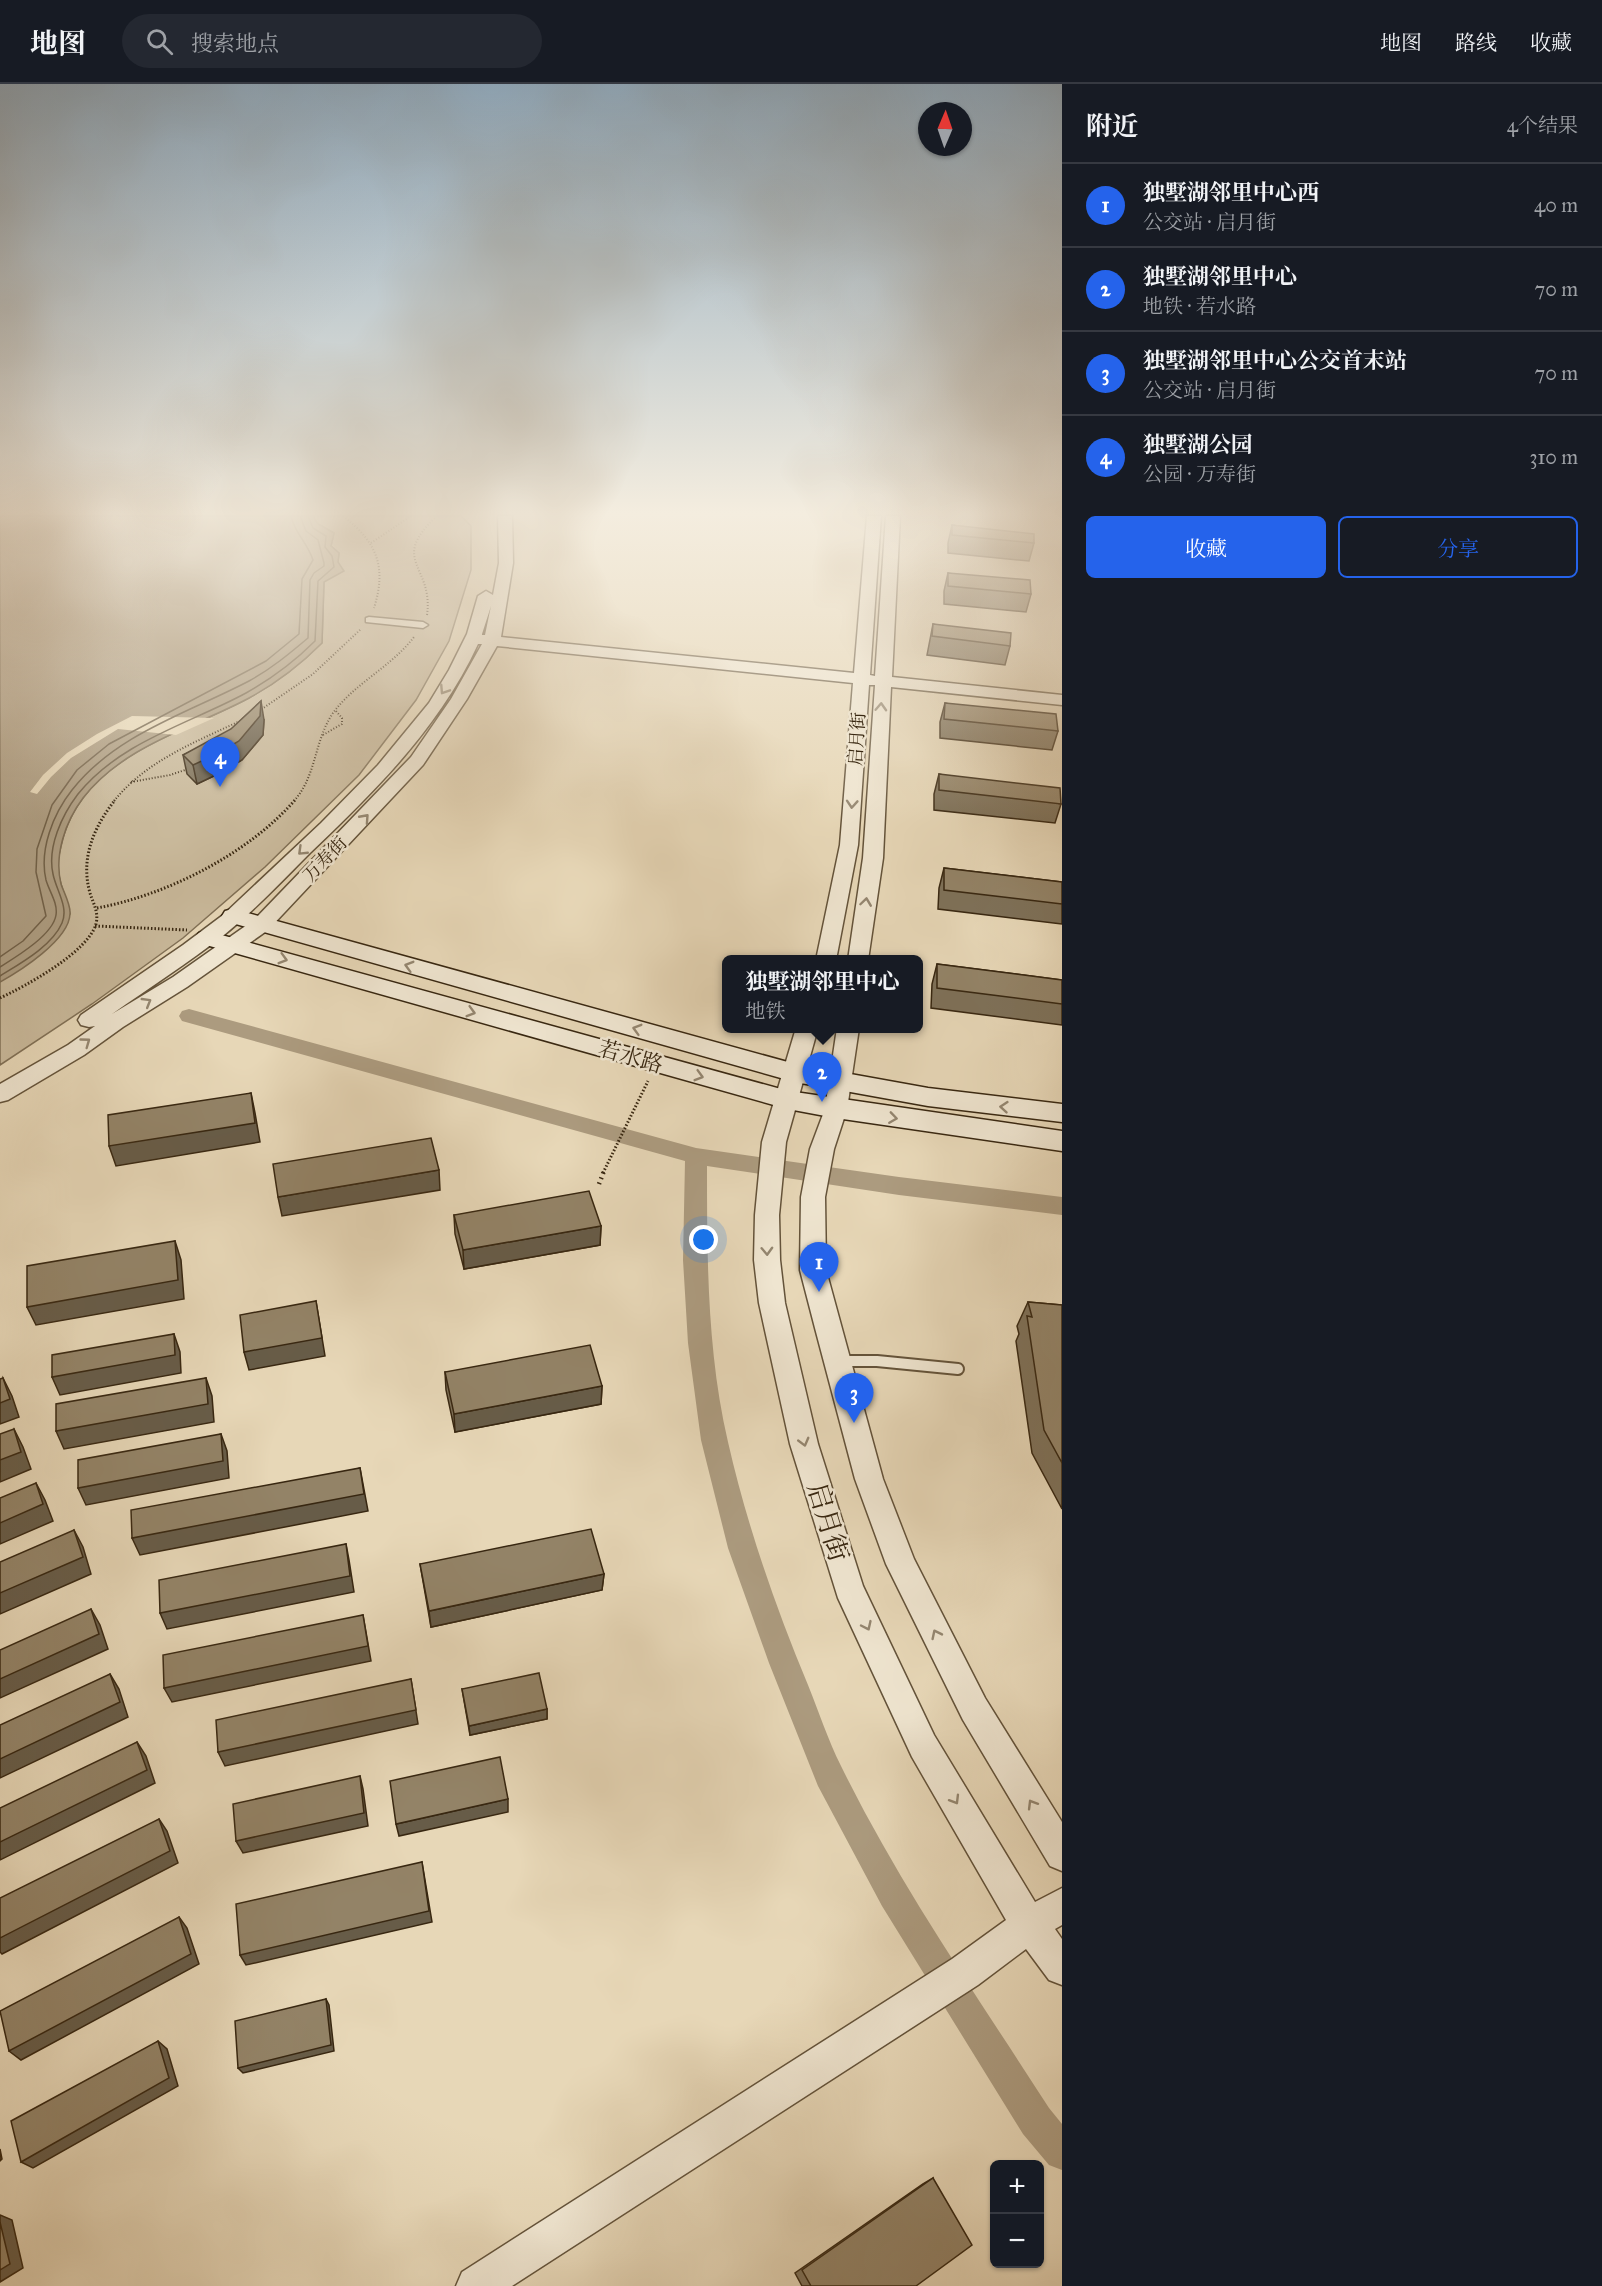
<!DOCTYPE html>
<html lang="zh">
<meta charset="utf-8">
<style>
:root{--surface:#171b24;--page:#242831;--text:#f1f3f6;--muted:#9ea1a6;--line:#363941;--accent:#2563eb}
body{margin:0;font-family:"IM FELL Great Primer","Noto Serif SC",serif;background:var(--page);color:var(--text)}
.controls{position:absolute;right:18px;bottom:18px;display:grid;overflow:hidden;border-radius:9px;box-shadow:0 2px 4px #0004}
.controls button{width:54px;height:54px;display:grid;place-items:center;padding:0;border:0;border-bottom:2px solid var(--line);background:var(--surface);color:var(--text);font:30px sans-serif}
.compass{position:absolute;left:918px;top:18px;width:54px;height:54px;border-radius:50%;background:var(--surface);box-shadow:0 2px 4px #0004;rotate:2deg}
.you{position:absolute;left:704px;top:1156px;width:21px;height:21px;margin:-15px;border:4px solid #fff;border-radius:50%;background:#1a73e8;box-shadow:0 0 0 9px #1a73e833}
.badge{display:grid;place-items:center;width:39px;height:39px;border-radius:50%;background:var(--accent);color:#fff;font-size:20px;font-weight:700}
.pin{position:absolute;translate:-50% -50px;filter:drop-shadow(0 2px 3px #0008)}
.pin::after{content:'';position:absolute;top:32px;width:21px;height:18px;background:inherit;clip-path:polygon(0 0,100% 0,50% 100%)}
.popup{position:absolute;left:722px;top:871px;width:201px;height:78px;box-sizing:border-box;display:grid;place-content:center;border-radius:9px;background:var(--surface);filter:drop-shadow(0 2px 4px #0005);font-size:20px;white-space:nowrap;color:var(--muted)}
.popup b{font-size:22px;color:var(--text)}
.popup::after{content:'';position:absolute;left:50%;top:100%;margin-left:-12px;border:12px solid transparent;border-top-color:var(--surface)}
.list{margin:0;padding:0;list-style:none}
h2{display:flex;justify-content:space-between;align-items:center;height:78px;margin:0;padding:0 24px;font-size:26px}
h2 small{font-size:20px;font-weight:400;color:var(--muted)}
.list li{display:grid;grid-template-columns:39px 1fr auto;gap:18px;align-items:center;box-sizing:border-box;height:84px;padding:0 24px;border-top:2px solid var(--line)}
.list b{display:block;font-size:22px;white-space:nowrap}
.list p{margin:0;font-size:20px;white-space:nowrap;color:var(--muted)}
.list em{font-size:20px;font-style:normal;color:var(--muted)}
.actions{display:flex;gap:12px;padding:18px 24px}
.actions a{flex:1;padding:14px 0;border:2px solid var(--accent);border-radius:9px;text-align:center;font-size:21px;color:var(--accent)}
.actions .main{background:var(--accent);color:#fff}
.icon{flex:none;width:33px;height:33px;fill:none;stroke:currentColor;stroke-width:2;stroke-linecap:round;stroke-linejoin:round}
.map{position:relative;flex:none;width:1062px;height:2202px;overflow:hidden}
header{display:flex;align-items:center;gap:36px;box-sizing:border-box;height:84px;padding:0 30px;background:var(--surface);border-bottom:2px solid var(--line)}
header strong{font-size:28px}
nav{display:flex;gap:33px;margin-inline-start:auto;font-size:21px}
.search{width:420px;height:54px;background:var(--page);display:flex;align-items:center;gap:15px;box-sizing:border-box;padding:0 21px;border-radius:33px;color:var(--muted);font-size:22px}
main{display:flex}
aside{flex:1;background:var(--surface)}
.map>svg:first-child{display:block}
.green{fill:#c9b99b;stroke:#807056;stroke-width:1.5}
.water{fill:#ac9b7f;stroke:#7e6d53;stroke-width:1.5}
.pier{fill:#e7d7b7}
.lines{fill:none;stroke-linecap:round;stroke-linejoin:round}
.shore{stroke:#726148;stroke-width:1.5}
.canal{fill:#ac9b7f;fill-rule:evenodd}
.service-casing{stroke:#64533a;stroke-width:14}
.pedestrian-casing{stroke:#64533a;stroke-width:3}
.tertiary-casing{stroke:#64533a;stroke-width:3}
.secondary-casing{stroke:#382711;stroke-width:3}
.path-far2{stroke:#382711;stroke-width:2;stroke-dasharray:1 2;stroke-linecap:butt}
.path-far1{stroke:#382711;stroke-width:3;stroke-dasharray:1.5 2;stroke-linecap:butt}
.path{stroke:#382711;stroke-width:4.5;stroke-dasharray:1.5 4;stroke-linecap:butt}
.service{stroke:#efe5d0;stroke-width:10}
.pedestrian{fill:#efe5d0;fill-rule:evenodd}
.tertiary{fill:#efe5d0;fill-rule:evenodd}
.secondary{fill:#efe5d0;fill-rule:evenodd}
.wall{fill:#7e7159;stroke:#382711;stroke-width:1.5}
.shaded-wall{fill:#675c48;stroke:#382711;stroke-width:1.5}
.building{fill:#938367;stroke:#382711;stroke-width:1.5}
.oneway{stroke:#948670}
.labels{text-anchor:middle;stroke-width:5;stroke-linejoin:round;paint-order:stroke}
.far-street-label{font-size:18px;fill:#382711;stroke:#efe5d0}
.street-label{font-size:22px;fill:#382711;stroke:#efe5d0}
.near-street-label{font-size:27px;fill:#382711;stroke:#efe5d0}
</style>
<header>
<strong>地图</strong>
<div class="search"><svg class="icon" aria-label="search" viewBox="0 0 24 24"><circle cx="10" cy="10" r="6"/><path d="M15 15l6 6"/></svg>搜索地点</div>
<nav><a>地图</a><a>路线</a><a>收藏</a></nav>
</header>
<main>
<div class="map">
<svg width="1062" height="2202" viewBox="0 0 1062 2202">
<rect width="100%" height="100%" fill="#e7d7b7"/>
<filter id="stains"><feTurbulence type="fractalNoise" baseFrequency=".00333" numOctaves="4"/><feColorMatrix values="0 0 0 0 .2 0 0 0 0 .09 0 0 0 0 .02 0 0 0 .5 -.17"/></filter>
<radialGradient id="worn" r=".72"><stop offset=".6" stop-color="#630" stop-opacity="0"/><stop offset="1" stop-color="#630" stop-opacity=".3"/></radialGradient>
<!-- green -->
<path class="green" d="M313 432H461L471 442V486L449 557 416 616 359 691 265 783 183 854 92 920 0 981V891L70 830C67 816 60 801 58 786 57 775 61 762 64 751 89 671 184 649 249 614 275 600 301 580 322 559L324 498 338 478 339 469 331 462 334 449 318 440Z"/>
<!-- water -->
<path class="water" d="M0 432H313L318 440 334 449 331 462 339 469 338 478 344 487 324 498 322 559C301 580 275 600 249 614 193 644 124 661 83 714 65 738 54 771 61 800 64 809 71 821 70 830 69 856 20 887 0 898Z"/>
<!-- pier -->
<polygon class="pier" points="132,632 214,634 176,651 118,645 71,674 51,693 37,710 30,708 43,691 67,669 97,650"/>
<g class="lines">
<!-- shore -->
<g class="shore">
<path d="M0 873 23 857 46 832 36 788 37 765 52 721 77 686 109 660 266 577 299 550 302 495 313 476C307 458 295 450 291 432"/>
<path d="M0 883C16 873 53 851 56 831 58 819 49 807 46 796 39 766 53 730 72 706 116 650 188 629 249 597 271 585 289 570 308 554L310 496 314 489 324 482V479L318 456 306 447 300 432"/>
<path d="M0 892C21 879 52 862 62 839 69 823 56 806 53 790 47 763 62 731 78 710 121 657 189 640 246 609 271 595 295 577 315 557L318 497 334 483 332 472 325 463 326 452 313 444 308 432"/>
</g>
<!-- canal -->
<path class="canal" d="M189 925 696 1064 899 1093 1062 1113V1131L899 1111 707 1082C707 1174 707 1268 728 1358 747 1441 775 1522 808 1601 819 1628 828 1656 841 1682 900 1802 977 1912 1049 2024L1062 2040V2086L1049 2081 1023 2050 882 1822 818 1702 769 1579 728 1464 701 1356 688 1259 683 1176 685 1077 182 937 179 932 182 927Z"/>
<!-- service casing -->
<g class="service-casing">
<polyline id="service" points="839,1277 877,1277 958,1285"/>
</g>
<!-- pedestrian casing -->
<g class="pedestrian-casing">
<polygon id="pedestrian" points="369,533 423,538 428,541 423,544 366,538 366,534"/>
</g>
<!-- tertiary casing -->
<g class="tertiary-casing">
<g id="tertiary">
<path d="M498 432H512L513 479 501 553 854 589 867 432H881L870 591 875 592 886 432H900L892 593 1062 611V621L891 603 883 774 868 876H848L863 774 875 601H869L858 761 836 876H816L840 761 853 599 497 562 467 615 423 681 268 846 187 903 123 943 84 971 8 1016 0 1018V1000L68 961 95 942 89 943 81 941 78 936 81 931 183 861 223 831 321 739 378 681 429 619 449 586 467 550 478 512 486 507 493 511 499 479ZM491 522 485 551H482V550ZM478 560H482L451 615 411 673 254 836 173 893 112 930C149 904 188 879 224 851 255 826 282 797 310 769 375 707 440 643 478 560Z"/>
<polygon points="796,944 818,944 786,1058 779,1131 780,1176 785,1219 818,1360 863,1502 934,1651 1035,1818 1062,1804 1062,1841 1055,1845 1062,1855 1062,1901 1049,1896 1026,1865 978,1901 512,2202 456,2202 462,2188 952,1875 1006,1836 912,1673 838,1514 790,1360 759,1219 754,1176 755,1131 762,1058"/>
<polygon points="837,944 859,944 847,1025 834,1065 825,1113 826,1186 883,1395 914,1475 985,1614 1062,1738 1062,1787 1050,1782 963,1636 886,1480 855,1395 815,1244 800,1186 801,1113 810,1065 825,1025"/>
</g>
</g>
<!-- secondary casing -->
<g class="secondary-casing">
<g id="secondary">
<polygon points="233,825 795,980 928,1004 1062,1020 1062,1038 928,1022 795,998 225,837 222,832 225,827"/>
<polygon points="207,847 788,1007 1062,1047 1062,1067 836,1034 788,1025 199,859 196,854 199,849"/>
</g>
</g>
<!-- path-far2 -->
<g class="path-far2">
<path d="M343 432C377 458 387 483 374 524"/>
<polyline points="371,459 411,432"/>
<path d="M427 531C434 481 388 477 437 432"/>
<polyline points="259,627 313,590 361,545"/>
<polyline points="323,651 342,640 342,634 335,626"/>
<polyline points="131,698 170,691 188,685"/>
<path d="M114 717C147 676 196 658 242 636"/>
<path d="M294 717C317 691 314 657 333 629 355 599 391 583 414 553"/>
</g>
<!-- path-far1 -->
<g class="path-far1">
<path d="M97 824C167 811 248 770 295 716"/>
<polyline points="95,842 187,846"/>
<path d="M0 914C26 902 88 868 96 840 99 828 93 819 90 809 80 774 94 743 115 716"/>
<polyline points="603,1089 648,997"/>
</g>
<!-- path -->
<polyline class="path" points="599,1100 604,1087"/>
<!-- service -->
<use href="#service" class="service"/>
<!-- pedestrian -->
<use href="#pedestrian" class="pedestrian"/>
<!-- tertiary -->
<use href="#tertiary" class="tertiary"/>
<!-- secondary -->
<use href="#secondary" class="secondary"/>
</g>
<!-- wall -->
<g class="wall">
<polygon points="952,441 1034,459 1029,477 948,469 948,459"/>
<polygon points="948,489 1031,510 1026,528 944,520 944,507"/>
<polygon points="933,540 1010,562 1005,581 927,571"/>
<polygon points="945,619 1058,647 1052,666 940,654 940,638"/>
<polygon points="264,636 263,651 242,676 220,689 197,700 187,690 183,671"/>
<polygon points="939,690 1061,720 1055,739 934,726 934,710"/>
<polygon points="944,784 1062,798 1062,840 938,825 939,804"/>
<polygon points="937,880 1062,896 1062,941 931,924 932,900"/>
<polygon points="454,1131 601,1142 600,1161 464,1185 455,1150"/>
<polygon points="1028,1218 1062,1221 1062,1425 1032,1369 1016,1257 1019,1250 1017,1242"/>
<polygon points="445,1288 602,1302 601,1320 455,1348 446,1306"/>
<polygon points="420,1480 604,1490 602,1506 431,1543"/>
<polygon points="462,1605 547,1625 547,1635 470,1651"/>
<polygon points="933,2094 916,2202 802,2202 795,2189 923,2100"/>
</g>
<!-- shaded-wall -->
<g class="shaded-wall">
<polygon points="261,617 264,636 263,651 242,676 220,689 197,700 193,681"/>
<polygon points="251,1009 255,1029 260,1058 116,1082 109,1062"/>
<polygon points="439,1086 440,1106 282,1132 278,1113"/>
<polygon points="601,1142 600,1161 464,1185 463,1166"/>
<polygon points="175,1157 181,1176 184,1215 36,1241 27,1223"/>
<polygon points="316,1217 325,1272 249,1286 244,1268"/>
<polygon points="174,1250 180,1268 181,1289 60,1311 52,1293"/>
<polygon points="3,1294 12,1312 19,1333 0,1340 0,1319"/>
<polygon points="206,1294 212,1312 214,1338 64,1365 56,1347"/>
<polygon points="602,1302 601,1320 455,1348 454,1330"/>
<polygon points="14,1345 23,1363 31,1385 0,1398 0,1376"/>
<polygon points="221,1350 227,1367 229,1394 86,1421 78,1404"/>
<polygon points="360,1384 368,1427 140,1471 132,1454"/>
<polygon points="36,1399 45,1416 53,1437 0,1460 0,1439"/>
<polygon points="74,1446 83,1463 91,1490 0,1530 0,1509"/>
<polygon points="346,1460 349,1476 354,1508 167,1545 160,1529"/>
<polygon points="604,1490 602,1506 431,1543 429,1527"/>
<polygon points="91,1525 100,1541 108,1565 0,1614 0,1595"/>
<polygon points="363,1531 371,1577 172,1618 164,1604"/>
<polygon points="110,1590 119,1605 128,1633 0,1694 0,1675"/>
<polygon points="411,1595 418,1640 225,1682 218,1668"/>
<polygon points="547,1625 547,1635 470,1651 469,1642"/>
<polygon points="137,1658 146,1672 155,1699 0,1776 0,1758"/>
<polygon points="360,1692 363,1705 368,1742 243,1769 236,1757"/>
<polygon points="508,1715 508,1728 399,1752 396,1740"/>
<polygon points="159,1735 167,1747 178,1779 2,1870 0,1868 0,1854"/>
<polygon points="422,1778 432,1838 246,1881 240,1871"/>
<polygon points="179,1833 187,1844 199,1880 21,1976 9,1967"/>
<polygon points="326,1915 329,1921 334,1967 243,1989 238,1984"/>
<polygon points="158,1957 167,1965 178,2002 33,2084 21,2078"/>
<polygon points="0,2065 2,2075 0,2077"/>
<polygon points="0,2131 12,2136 23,2184 0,2198"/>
</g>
<!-- building -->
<g class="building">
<polygon points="952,441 1034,450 1034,459 952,451"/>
<polygon points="948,489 1030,496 1031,510 948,502"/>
<polygon points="933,540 1011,549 1010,562 932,552"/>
<polygon points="261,617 260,632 239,657 217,670 193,681 183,671 231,645"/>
<polygon points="945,619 1056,630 1058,647 944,635"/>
<polygon points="939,690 1060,704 1061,720 939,706"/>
<polygon points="944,784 1062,798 1062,820 944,806"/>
<polygon points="937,880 1062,896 1062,920 937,904"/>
<polygon points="251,1009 255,1039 109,1062 108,1031"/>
<polygon points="431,1054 439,1086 278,1113 273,1080"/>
<polygon points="589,1107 601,1142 463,1166 454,1131"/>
<polygon points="175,1157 178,1196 27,1223 27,1182"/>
<polygon points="316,1217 322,1254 244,1268 240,1231"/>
<polygon points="1028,1218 1062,1221 1062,1379 1044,1346 1027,1232 1032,1233"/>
<polygon points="174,1250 175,1271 52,1293 52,1271"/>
<polygon points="590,1261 602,1302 454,1330 445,1288"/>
<polygon points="3,1294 10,1315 0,1319 0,1295"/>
<polygon points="206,1294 208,1320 56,1347 56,1320"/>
<polygon points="14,1345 21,1368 0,1376 0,1350"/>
<polygon points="221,1350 223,1377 78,1404 78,1376"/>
<polygon points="360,1384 364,1410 132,1454 131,1426"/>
<polygon points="36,1399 43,1420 0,1439 0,1414"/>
<polygon points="591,1445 604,1490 429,1527 420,1480"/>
<polygon points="74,1446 83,1473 0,1509 0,1478"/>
<polygon points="346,1460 350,1492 160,1529 159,1496"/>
<polygon points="91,1525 99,1550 0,1595 0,1566"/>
<polygon points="363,1531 368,1562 164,1604 163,1571"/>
<polygon points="539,1589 547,1625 469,1642 462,1605"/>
<polygon points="110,1590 120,1618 0,1675 0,1641"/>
<polygon points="411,1595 416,1626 218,1668 216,1636"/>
<polygon points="137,1658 147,1686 0,1758 0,1724"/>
<polygon points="500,1673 508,1715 396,1740 390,1697"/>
<polygon points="360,1692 364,1729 236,1757 233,1720"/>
<polygon points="159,1735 170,1767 0,1854 0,1814"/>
<polygon points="422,1778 429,1827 240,1871 236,1820"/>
<polygon points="179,1833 191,1870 9,1967 0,1927"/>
<polygon points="326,1915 331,1961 238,1984 235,1937"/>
<polygon points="158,1957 169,1994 21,2078 11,2037"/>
<polygon points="933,2094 972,2161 916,2202 811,2202 802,2186"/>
<polygon points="0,2138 10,2180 0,2186"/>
</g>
<!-- one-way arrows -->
<defs><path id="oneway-chevron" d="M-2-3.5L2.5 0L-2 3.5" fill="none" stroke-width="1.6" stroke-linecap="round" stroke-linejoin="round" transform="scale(1.5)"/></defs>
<g class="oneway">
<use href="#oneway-chevron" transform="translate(444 606) rotate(123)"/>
<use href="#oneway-chevron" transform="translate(881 623) rotate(-87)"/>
<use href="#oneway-chevron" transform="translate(852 720) rotate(94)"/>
<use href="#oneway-chevron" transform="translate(365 734) rotate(-48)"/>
<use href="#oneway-chevron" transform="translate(302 767) rotate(136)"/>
<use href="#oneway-chevron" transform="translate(866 818) rotate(-82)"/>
<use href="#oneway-chevron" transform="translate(283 875) rotate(16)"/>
<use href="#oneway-chevron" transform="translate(409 882) rotate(-164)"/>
<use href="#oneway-chevron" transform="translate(147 918) rotate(-31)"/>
<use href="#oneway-chevron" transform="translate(471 928) rotate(16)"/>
<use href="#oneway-chevron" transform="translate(637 945) rotate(-164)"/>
<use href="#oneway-chevron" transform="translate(86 958) rotate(-36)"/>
<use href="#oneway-chevron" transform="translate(699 992) rotate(16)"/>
<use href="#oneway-chevron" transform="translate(1004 1023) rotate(-175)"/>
<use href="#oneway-chevron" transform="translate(893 1034) rotate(8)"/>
<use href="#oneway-chevron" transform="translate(767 1167) rotate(88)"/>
<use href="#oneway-chevron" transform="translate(804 1358) rotate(75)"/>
<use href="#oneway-chevron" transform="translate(867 1542) rotate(65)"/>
<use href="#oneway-chevron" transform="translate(936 1550) rotate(-116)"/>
<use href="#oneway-chevron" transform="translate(955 1716) rotate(59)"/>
<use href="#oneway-chevron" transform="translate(1032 1720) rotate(-121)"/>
</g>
<!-- sky -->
<linearGradient id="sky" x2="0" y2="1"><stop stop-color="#90aabe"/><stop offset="0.58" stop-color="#f4eddf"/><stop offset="1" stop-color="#f4eddf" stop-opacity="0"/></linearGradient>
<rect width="1062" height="740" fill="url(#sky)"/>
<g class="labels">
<!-- far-street labels -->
<g class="far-street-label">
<text transform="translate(857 655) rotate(-86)" y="6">启月街</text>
<text transform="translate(325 775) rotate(-46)" y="6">万寿街</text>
</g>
<!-- street labels -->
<g class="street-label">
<text transform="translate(631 972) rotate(16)" y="8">若水路</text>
</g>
<!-- near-street labels -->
<g class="near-street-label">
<text transform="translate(828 1438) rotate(73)" y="9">启月街</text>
</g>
</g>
<rect width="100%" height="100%" filter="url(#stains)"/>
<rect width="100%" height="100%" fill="url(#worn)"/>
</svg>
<div class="controls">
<button>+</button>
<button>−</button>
</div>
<svg class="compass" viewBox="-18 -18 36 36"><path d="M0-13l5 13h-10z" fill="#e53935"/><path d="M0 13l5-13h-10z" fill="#9ea1a6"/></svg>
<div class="you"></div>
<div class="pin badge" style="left:819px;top:1208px">1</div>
<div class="pin badge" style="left:822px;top:1018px">2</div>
<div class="popup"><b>独墅湖邻里中心</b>地铁</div>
<div class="pin badge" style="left:854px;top:1339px">3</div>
<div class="pin badge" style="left:220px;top:703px">4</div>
</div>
<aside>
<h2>附近<small>4个结果</small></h2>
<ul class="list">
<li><span class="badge">1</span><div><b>独墅湖邻里中心西</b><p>公交站 · 启月街</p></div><em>40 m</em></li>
<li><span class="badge">2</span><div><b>独墅湖邻里中心</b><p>地铁 · 若水路</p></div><em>70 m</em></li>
<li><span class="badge">3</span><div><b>独墅湖邻里中心公交首末站</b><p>公交站 · 启月街</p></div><em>70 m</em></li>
<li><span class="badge">4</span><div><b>独墅湖公园</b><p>公园 · 万寿街</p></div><em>310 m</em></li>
</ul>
<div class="actions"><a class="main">收藏</a><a>分享</a></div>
</aside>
</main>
